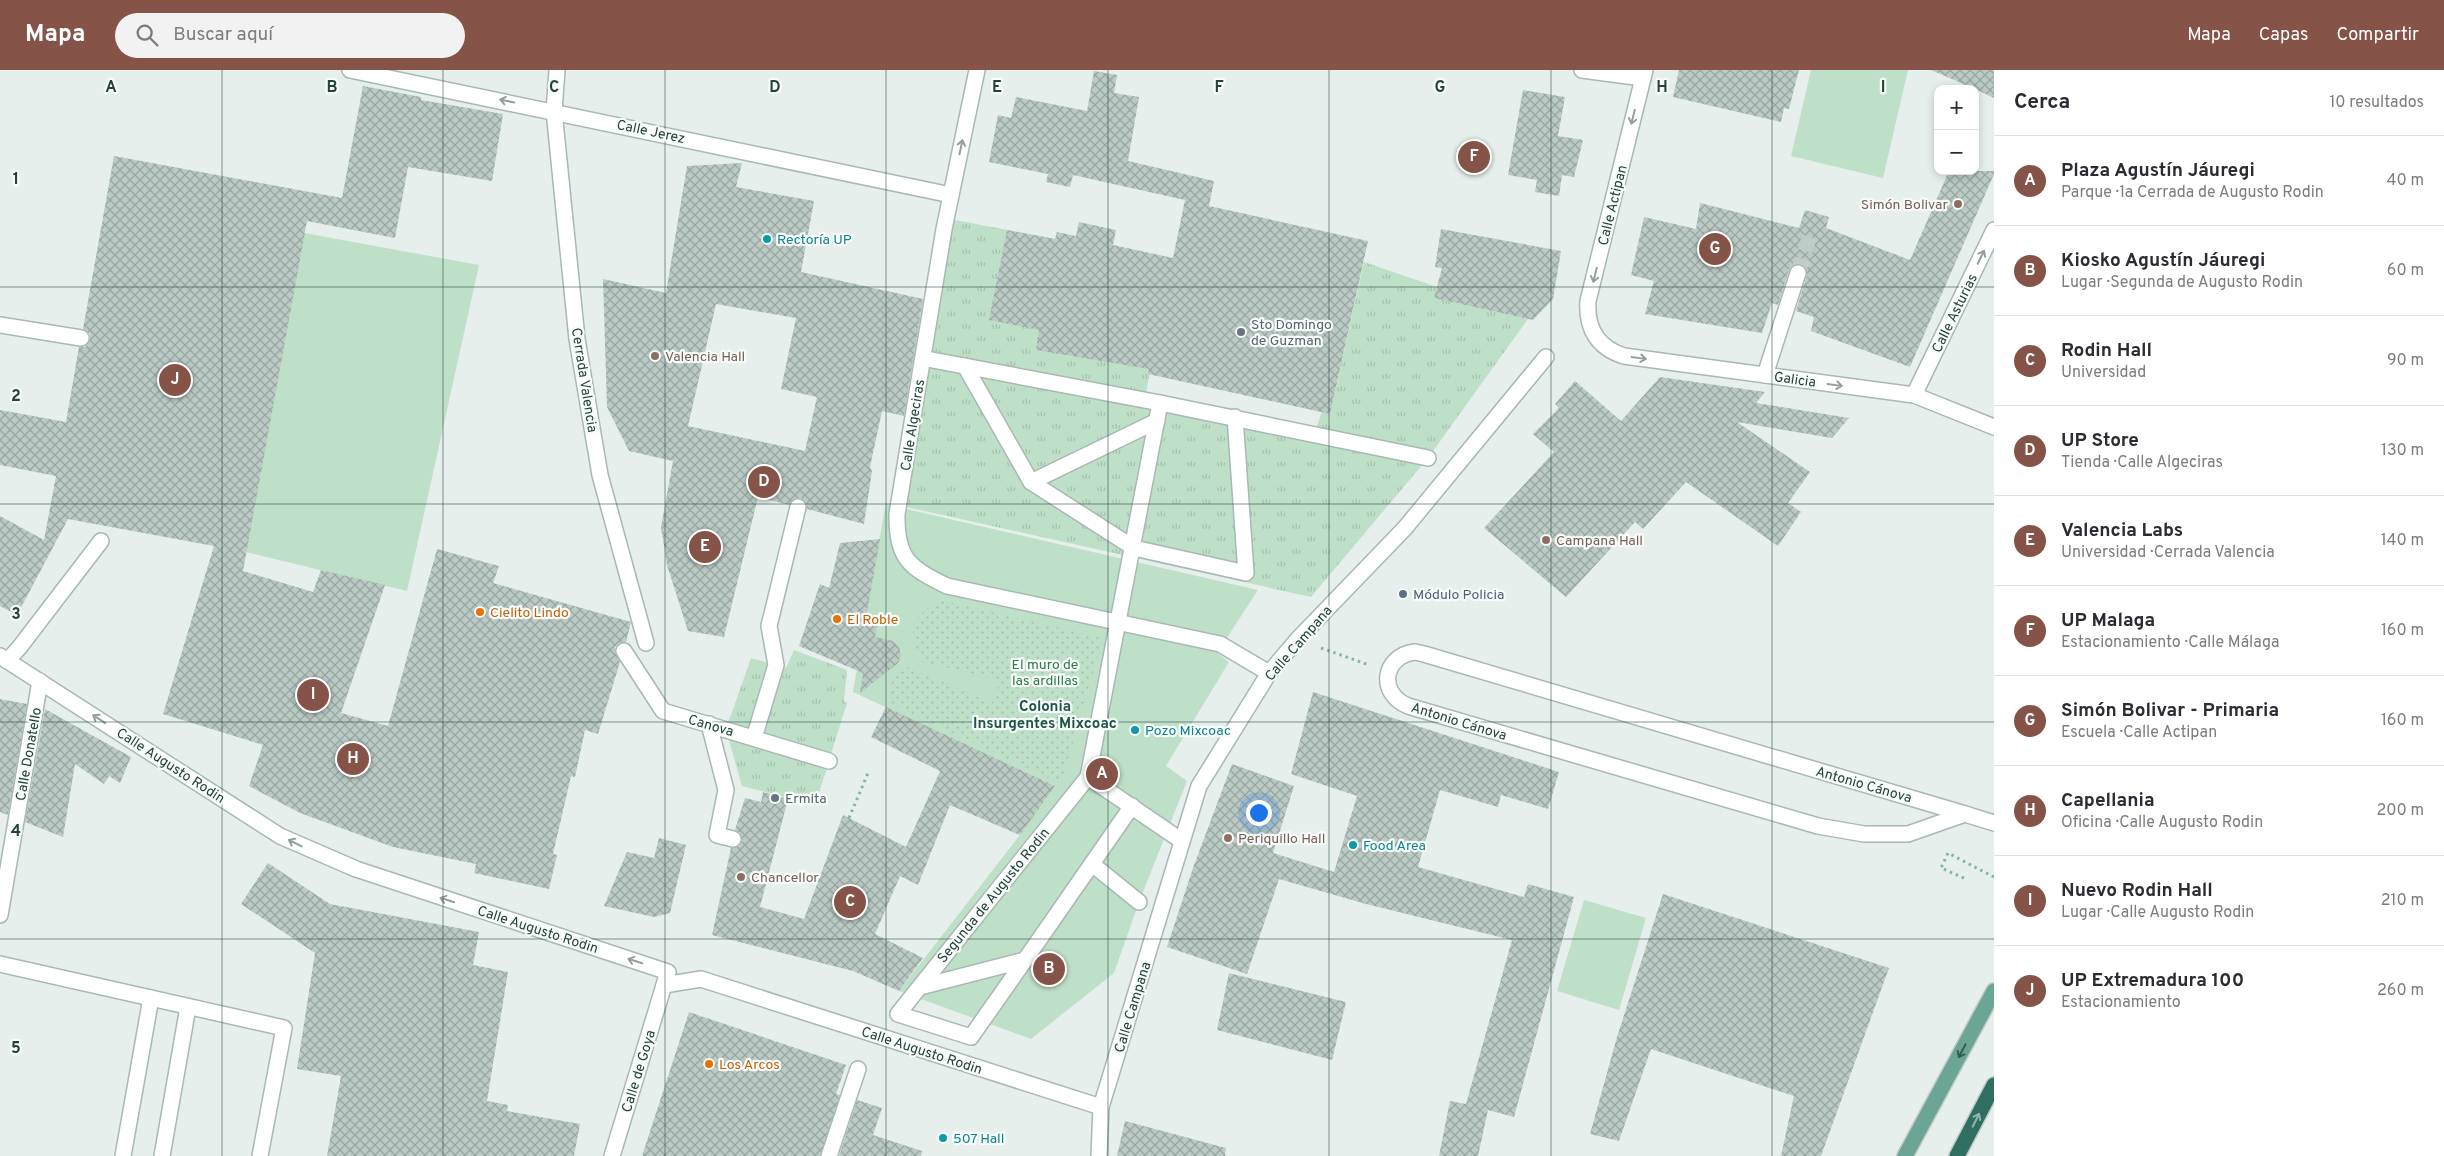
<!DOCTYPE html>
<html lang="es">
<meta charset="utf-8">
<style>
:root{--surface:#fff;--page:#f2f2f3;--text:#2b2b33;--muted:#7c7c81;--line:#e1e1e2;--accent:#855347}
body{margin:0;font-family:Overpass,sans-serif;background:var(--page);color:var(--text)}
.controls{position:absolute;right:15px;top:15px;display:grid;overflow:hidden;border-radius:10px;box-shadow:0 2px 8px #0003}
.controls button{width:45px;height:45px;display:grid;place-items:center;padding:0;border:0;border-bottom:1px solid var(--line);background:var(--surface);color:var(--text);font:25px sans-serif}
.you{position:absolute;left:1258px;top:742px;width:18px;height:18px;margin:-12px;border:4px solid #fff;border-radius:50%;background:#1a73e8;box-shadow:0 0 0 8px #1a73e833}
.badge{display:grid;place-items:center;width:32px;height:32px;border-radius:50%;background:var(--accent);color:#fff;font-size:16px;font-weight:700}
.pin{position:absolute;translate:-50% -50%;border:2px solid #fff;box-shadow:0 1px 5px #0006}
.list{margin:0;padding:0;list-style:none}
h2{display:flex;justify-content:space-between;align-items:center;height:65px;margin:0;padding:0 20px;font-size:21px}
h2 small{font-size:16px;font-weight:400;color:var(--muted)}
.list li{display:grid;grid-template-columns:32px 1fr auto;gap:15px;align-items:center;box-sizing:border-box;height:90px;padding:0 20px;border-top:1px solid var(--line)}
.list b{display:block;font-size:19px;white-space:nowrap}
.list p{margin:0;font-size:16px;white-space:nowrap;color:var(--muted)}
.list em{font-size:16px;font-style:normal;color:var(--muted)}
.icon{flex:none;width:28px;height:28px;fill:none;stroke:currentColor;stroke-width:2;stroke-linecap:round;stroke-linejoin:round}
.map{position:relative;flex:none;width:1994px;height:1086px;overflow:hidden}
header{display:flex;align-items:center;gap:30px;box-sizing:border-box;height:70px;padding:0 25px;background:var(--accent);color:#fff}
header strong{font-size:24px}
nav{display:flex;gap:28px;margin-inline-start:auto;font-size:18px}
.search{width:350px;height:45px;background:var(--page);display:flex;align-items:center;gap:12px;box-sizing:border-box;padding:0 18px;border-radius:28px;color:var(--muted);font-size:19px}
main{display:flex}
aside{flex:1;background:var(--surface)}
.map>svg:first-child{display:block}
.grass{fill:url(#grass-tufts)}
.park{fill:#bfe0c8}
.garden{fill:url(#garden-dots)}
.building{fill:url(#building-cross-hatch);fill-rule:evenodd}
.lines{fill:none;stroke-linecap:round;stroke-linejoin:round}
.minor-tunnel{stroke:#bfccc8;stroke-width:15;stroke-dasharray:15 8;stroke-linecap:butt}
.minor-casing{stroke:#a8b8b2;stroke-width:18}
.major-casing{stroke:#c2cac8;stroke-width:18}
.highway-casing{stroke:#c2cac8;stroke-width:18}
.path{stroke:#86b3a5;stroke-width:3;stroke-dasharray:2.5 4;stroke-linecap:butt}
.minor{stroke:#fff;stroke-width:15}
.major{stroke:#6aa596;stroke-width:15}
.highway{stroke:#2f6f62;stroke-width:15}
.oneway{stroke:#92a09c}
.oneway2{stroke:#365b51}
.oneway3{stroke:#93b5ae}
.grid{fill:none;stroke:#24423a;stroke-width:1;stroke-opacity:0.55}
.education-dot{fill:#8d6e63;stroke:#f7fbf9;stroke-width:2}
.culture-dot{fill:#0f9aa8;stroke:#f7fbf9;stroke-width:2}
.worship-dot{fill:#6b7280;stroke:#f7fbf9;stroke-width:2}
.service-dot{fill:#5c6f8a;stroke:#f7fbf9;stroke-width:2}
.food-dot{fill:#e8710a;stroke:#f7fbf9;stroke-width:2}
.labels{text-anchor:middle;stroke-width:4.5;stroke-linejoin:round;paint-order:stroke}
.street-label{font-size:14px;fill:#24423a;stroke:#f7fbf9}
.education-label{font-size:14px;fill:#785e54;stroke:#f7fbf9;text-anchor:start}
.culture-label{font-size:14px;fill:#0d838f;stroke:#f7fbf9;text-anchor:start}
.worship-label{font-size:14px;fill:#5b616d;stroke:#f7fbf9;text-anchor:start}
.service-label{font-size:14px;fill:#4e5e75;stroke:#f7fbf9;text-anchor:start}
.food-label{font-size:14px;fill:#c56008;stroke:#f7fbf9;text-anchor:start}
.park-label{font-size:14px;fill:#2d7a4b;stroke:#f7fbf9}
.neighbourhood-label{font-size:15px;font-weight:bold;fill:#1f5548;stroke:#f7fbf9}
.grid-label{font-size:16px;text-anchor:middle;font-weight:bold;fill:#24423a;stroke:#f7fbf9;stroke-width:4.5;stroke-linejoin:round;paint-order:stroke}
</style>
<header>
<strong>Mapa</strong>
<div class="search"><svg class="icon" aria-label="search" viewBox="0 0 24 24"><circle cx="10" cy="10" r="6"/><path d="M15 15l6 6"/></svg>Buscar aquí</div>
<nav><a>Mapa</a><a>Capas</a><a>Compartir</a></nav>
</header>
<main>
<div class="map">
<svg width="1994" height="1086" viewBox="0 0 1994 1086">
<defs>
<pattern id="grass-tufts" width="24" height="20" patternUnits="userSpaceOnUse" patternTransform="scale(1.25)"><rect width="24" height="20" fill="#bfe0c8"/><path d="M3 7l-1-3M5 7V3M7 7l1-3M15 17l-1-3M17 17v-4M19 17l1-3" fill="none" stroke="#a4c1ad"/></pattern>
<pattern id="garden-dots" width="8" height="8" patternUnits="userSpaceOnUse" patternTransform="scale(1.25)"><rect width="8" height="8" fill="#bfe0c8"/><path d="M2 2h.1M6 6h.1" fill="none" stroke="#a4c1ad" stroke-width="1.8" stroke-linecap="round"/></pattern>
<pattern id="building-cross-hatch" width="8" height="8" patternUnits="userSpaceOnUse" patternTransform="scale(1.25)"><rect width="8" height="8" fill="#bbcac4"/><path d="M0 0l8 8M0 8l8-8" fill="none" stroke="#98a6a0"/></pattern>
</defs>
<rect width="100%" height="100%" fill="#e6efeb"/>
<!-- grass -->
<g class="grass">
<polygon points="950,149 1050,168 1166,223 1144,332 1312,369 1322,342 1330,344 1364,192 1437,217 1435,228 1528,249 1428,388 1311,527 902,436"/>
<polygon points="794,580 847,600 844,631 847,633 829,690 755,667 777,595 786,598"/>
<polygon points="751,588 775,595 753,667 726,659"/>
<polygon points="726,660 829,692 815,735 742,716"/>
</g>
<!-- park -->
<g class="park">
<polygon points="1811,0 1908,0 1883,108 1791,86"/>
<polygon points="304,163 479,195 407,521 246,482"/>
<polygon points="886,432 889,435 1258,520 1217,583 1229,592 1166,696 1187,711 1139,832 1114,903 1031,969 899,921 1020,765 1055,716 853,622"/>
<polygon points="1584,830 1646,848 1619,940 1557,921"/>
</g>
<!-- garden -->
<path class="garden" d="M945 531 1103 568 1061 714 893 635C886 619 891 604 908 597L992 633 1000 610 922 592C904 565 913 539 945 531Z"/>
<!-- building -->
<g class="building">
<polygon points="1679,0 1799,0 1789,39 1784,38 1781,52 1673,27"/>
<polygon points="1931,0 1994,0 1994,28 1975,19"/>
<polygon points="1094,1 1117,5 1114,23 1139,27 1128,91 1214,111 1209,136 1368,171 1330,344 1148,304 1149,299 1036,280 1039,260 989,250 1007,160 1055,169 1057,162 1076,166 1079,152 1116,160 1113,175 1173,188 1185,130 1073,105 1070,117 1046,112 1048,104 989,92 998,45 1011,48 1016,27 1087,41"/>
<polygon points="363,16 421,27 421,30 503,44 492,111 408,97 395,168 307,151 243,501 313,522 321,500 385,515 341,643 388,656 437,479 499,496 493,513 631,552 626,572 619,573 615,577 615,582 620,592 598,664 585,660 575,707 571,706 553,784 557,785 549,819 474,803 476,794 393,777 300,743 249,716 263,675 163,644 214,476 68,449 17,545 0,536 0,446 44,470 56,406 0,395 0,340 66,352 79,277 85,277 90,270 90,264 83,259 114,86 342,128"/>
<polygon points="1523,20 1565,27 1558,66 1583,70 1574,107 1562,105 1559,126 1535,122 1537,110 1508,105"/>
<path d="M742 93 736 117 814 131 801 202 923 229 904 346 882 341 870 397 872 401 864 454 807 439V434L801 428H795L789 435 758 427 724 567 688 561 667 495 661 457 673 391 629 381 607 337 603 209 666 223 687 96ZM716 234 796 248 781 319 817 327 805 381 688 356Z"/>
<polygon points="1949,101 1994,101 1994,104 1910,297 1811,261 1814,247 1796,241 1807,205 1805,197 1800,194 1792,196 1789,200 1778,235 1772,233 1762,263 1645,244 1654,211 1631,205 1644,147 1696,159 1700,133 1799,158 1805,140 1829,147 1826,158 1910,190"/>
<polygon points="1441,159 1561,181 1553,229 1533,250 1434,228 1442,198 1435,197"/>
<polygon points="1660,307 1765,322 1756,333 1849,348 1832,368 1737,352 1810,402 1788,433 1801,442 1778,476 1686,412 1643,459 1635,452 1566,527 1484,458 1554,382 1533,364 1559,338 1555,334 1575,311 1621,351"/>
<polygon points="880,469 865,554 877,556 875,567 893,571 899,577 901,585 898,593 860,623 863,603 799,576 820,514 829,518 840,473"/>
<polygon points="1313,622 1559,702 1548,739 1501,725 1498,737 1440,720 1418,797 1524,827 1528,814 1574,827 1514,1047 1488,1040 1478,1086 1439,1086 1450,1031 1466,1034 1512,870 1366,834 1279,809 1247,904 1167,877 1193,798 1232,694 1294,716 1273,783 1334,802 1357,726 1291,704"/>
<polygon points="0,629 27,634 8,745 0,742"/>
<polygon points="886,637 1055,716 1020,765 950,735 918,815 900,806 875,864 923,888 899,921 853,901 712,865 731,778 739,776 742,771 740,763 735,760 745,728 761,732 763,722 788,729 760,837 804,849 843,745 906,777 940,701 871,667"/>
<polygon points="45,639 131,687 120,713 109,706 104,714 75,694 63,767 25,752"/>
<polygon points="659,768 686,775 670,843 654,847 604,836 627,782 654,788"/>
<polygon points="268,793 330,834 479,862 473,895 508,902 487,1031 508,1035 507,1041 580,1054 574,1086 327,1086 341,1006 297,999 315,883 241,834"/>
<polygon points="1663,824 1889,898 1821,1086 1781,1086 1794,1026 1651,979 1619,1071 1590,1064 1617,967"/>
<polygon points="1045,882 1058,884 1066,895 1064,908 1053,915 1039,913 1031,903 1032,896"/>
<polygon points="1229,903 1346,932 1332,990 1217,960"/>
<polygon points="689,942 846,995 836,1024 840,1025 820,1086 642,1086"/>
<polygon points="857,1030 882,1038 873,1065 922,1081 921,1086 839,1086"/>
<polygon points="1125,1051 1226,1078 1225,1086 1117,1086"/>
</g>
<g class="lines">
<!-- minor-tunnel -->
<polyline class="minor-tunnel" points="1798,203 1811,162"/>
<!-- minor casing -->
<g class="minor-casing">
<g id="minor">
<polyline points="350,0 951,125"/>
<polyline points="557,0 554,41 577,269 600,405 646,573"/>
<path d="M977 0 944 159 897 444C896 489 910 498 947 516L1220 574 1269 603"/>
<polyline points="1582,0 1643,8"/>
<path d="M1645 0 1588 231C1586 259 1598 278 1624 286L1914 325 1994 357"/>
<polyline points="0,255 81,268"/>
<polyline points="927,289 1160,333"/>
<polyline points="965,296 1031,412 1134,478 1246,503 1235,347"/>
<polyline points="1765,305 1798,203"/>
<polyline points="1914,325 1994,160"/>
<polyline points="1031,412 1157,351"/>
<polyline points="624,581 663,641 829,691"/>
<path d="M1415 582 1424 584 1965 744 1908 764H1864L1818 756 1408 636C1378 624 1382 586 1415 582Z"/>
<polyline points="0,586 280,766 356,799 668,902 612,1086"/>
<polyline points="7,591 19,578 101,471"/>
<polyline points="709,654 726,720 717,765 733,769"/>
<polyline points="754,668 776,595 769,556 798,437"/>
<polyline points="1088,707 1182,771"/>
<polyline points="1965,744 1994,753"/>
<polyline points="1092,794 1139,832"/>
<polyline points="0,845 40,611"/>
<polyline points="1025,890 971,967 898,944 1088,707 1160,333 1428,388"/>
<polyline points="0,894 284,958 260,1086"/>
<polyline points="664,915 701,909 1101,1037"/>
<polyline points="920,917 1025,890 1132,736"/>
<polyline points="123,1086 151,928"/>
<polyline points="162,1086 188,937"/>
<polyline points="829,1086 858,999"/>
<polyline points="1099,1086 1101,1037 1199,716 1269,603 1297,570 1405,458 1546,287"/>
</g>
</g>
<!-- major casing -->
<g class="major-casing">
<polyline id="major" points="1905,1086 1994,921"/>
</g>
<!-- highway casing -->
<g class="highway-casing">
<polyline id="highway" points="1957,1086 1994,1015"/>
</g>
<!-- path -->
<g class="path">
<polyline points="1321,578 1369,595"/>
<polyline points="849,748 868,703"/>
<polyline points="1964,808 1941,798 1948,783 1994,807"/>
</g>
<!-- minor -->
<use href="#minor" class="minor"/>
<!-- major -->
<use href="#major" class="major"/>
<!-- highway -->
<use href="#highway" class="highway"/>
</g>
<!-- one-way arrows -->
<defs><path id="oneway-shaft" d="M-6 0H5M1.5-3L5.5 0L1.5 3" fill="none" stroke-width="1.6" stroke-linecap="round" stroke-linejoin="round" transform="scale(1.25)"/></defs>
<g class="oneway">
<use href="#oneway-shaft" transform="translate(507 31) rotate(-169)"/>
<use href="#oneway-shaft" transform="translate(1633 47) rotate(104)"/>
<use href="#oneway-shaft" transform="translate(961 77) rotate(-78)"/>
<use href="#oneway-shaft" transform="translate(1981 187) rotate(-64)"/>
<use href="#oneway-shaft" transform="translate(1595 205) rotate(104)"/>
<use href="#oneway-shaft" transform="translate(1639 288) rotate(8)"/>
<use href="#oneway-shaft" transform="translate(1835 315) rotate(8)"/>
<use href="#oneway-shaft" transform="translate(99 649) rotate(-147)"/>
<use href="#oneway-shaft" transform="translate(295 773) rotate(-153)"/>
<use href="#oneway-shaft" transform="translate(447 830) rotate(-162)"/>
<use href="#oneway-shaft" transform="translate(635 891) rotate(-162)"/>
</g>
<use class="oneway2" href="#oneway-shaft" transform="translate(1962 981) rotate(118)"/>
<use class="oneway3" href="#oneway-shaft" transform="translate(1976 1050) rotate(-63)"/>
<!-- grid -->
<path class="grid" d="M222 0V1086M443 0V1086M665 0V1086M886 0V1086M1108 0V1086M1329 0V1086M1551 0V1086M1772 0V1086M0 217H1994M0 434H1994M0 652H1994M0 869H1994"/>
<!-- markers -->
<g class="education-dot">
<circle cx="1958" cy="134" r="5"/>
<circle cx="655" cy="286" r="5"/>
<circle cx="1546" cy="470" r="5"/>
<circle cx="1228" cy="768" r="5"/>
<circle cx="741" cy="807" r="5"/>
</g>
<g class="culture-dot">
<circle cx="767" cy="169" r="5"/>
<circle cx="1135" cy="660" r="5"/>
<circle cx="1353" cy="775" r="5"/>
<circle cx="943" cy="1068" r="5"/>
</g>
<g class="worship-dot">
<circle cx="1241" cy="262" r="5"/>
<circle cx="775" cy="728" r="5"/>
</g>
<circle class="service-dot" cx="1403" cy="524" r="5"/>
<g class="food-dot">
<circle cx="480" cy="542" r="5"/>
<circle cx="837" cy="549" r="5"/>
<circle cx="709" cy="994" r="5"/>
</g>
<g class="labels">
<!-- street labels -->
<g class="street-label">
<text transform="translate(651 61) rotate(12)" y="5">Calle Jerez</text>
<text transform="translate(1612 135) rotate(-76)" y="5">Calle Actipan</text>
<text transform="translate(1954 243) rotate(-64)" y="5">Calle Asturias</text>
<text transform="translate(1795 309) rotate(8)" y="5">Galicia</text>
<text transform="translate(585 310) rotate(81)" y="5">Cerrada Valencia</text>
<text transform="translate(912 355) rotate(-81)" y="5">Calle Algeciras</text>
<text transform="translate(1298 573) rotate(-49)" y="5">Calle Campana</text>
<text transform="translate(1459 651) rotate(17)" y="5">Antonio Cánova</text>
<text transform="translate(711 655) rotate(16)" y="5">Canova</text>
<text transform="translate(28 684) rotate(-80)" y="5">Calle Donatello</text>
<text transform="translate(171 695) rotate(33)" y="5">Calle Augusto Rodin</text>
<text transform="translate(1864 714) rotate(16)" y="5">Antonio Cánova</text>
<text transform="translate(993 825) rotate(-51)" y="5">Segunda de Augusto Rodin</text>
<text transform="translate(538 859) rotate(18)" y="5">Calle Augusto Rodin</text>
<text transform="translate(1132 937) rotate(-73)" y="5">Calle Campana</text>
<text transform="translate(922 980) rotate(18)" y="5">Calle Augusto Rodin</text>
<text transform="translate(638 1001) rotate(-73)" y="5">Calle de Goya</text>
</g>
<!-- education labels -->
<g class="education-label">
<text x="1948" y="139" text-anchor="end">Simón Bolivar</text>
<text x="665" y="291">Valencia Hall</text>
<text x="1556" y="475">Campana Hall</text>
<text x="1238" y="773">Periquillo Hall</text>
<text x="751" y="812">Chancellor</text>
</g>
<!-- culture labels -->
<g class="culture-label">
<text x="777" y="174">Rectoría UP</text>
<text x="1145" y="665">Pozo Mixcoac</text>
<text x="1363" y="780">Food Area</text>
<text x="953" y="1073">507 Hall</text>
</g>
<!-- worship labels -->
<g class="worship-label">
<text x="1251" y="259">Sto Domingo<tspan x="1251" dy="16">de Guzman</tspan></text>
<text x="785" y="733">Ermita</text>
</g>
<!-- service labels -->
<g class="service-label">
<text x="1413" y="529">Módulo Policia</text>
</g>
<!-- food labels -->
<g class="food-label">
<text x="490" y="547">Cielito Lindo</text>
<text x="847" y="554">El Roble</text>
<text x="719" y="999">Los Arcos</text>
</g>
<!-- park labels -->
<g class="park-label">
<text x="1045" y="599">El muro de<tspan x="1045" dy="16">las ardillas</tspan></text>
</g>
<!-- neighbourhood labels -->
<g class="neighbourhood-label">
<text x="1045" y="641">Colonia<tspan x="1045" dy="17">Insurgentes Mixcoac</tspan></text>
</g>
</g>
<g class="grid-label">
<text x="111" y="22">A</text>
<text x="332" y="22">B</text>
<text x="554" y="22">C</text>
<text x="775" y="22">D</text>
<text x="997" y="22">E</text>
<text x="1219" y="22">F</text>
<text x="1440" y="22">G</text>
<text x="1662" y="22">H</text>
<text x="1883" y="22">I</text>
<text x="16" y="114">1</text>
<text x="16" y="331">2</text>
<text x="16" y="549">3</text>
<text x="16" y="766">4</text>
<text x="16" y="983">5</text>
</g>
</svg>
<div class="controls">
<button>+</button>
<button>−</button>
</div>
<div class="you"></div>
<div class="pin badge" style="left:1102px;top:704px">A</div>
<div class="pin badge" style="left:1049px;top:899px">B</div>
<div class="pin badge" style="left:850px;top:832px">C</div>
<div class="pin badge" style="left:764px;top:412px">D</div>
<div class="pin badge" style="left:705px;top:477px">E</div>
<div class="pin badge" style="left:1474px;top:87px">F</div>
<div class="pin badge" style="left:1715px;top:179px">G</div>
<div class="pin badge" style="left:353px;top:689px">H</div>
<div class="pin badge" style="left:313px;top:625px">I</div>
<div class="pin badge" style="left:175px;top:310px">J</div>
</div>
<aside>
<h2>Cerca<small>10 resultados</small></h2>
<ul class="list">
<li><span class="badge">A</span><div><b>Plaza Agustín Jáuregi</b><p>Parque · 1a Cerrada de Augusto Rodin</p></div><em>40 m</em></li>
<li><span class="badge">B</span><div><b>Kiosko Agustín Jáuregi</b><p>Lugar · Segunda de Augusto Rodin</p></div><em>60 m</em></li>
<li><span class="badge">C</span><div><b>Rodin Hall</b><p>Universidad</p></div><em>90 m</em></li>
<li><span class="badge">D</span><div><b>UP Store</b><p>Tienda · Calle Algeciras</p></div><em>130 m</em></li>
<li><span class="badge">E</span><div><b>Valencia Labs</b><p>Universidad · Cerrada Valencia</p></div><em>140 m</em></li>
<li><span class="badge">F</span><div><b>UP Malaga</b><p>Estacionamiento · Calle Málaga</p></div><em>160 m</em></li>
<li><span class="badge">G</span><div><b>Simón Bolivar - Primaria</b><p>Escuela · Calle Actipan</p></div><em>160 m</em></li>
<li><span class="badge">H</span><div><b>Capellania</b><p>Oficina · Calle Augusto Rodin</p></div><em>200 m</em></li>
<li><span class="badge">I</span><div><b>Nuevo Rodin Hall</b><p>Lugar · Calle Augusto Rodin</p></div><em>210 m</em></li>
<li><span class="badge">J</span><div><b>UP Extremadura 100</b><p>Estacionamiento</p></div><em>260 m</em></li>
</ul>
</aside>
</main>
